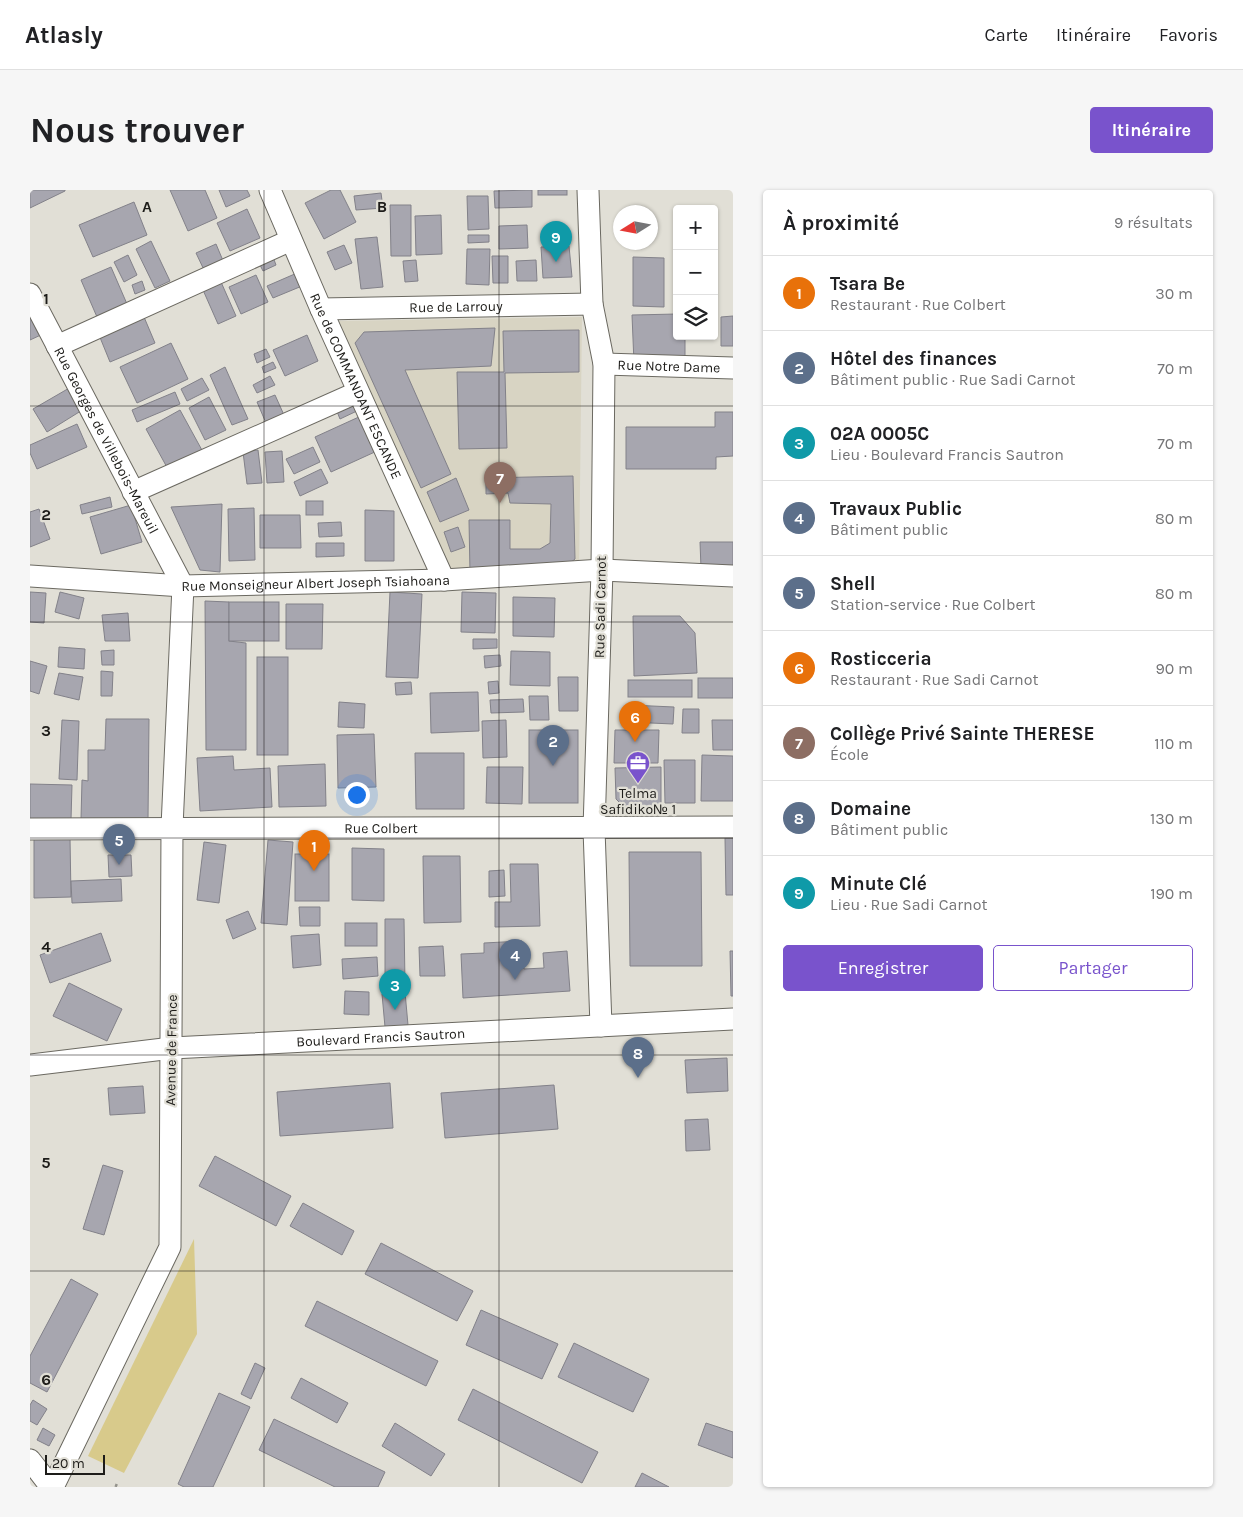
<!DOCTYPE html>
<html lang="fr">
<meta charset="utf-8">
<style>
:root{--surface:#fff;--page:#f6f6f6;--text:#202124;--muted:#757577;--line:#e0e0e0;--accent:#7953cc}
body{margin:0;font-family:Karla,sans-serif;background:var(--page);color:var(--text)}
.controls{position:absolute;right:15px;top:15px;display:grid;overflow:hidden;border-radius:5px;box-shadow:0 1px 4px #0004}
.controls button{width:45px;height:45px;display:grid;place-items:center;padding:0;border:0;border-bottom:1px solid var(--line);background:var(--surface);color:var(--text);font:25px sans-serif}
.compass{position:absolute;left:583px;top:15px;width:45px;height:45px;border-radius:50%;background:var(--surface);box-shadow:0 1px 4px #0004;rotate:259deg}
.scale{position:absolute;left:15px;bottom:12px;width:60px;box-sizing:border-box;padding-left:5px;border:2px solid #1d1c19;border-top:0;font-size:14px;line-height:18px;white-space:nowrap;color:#1d1c19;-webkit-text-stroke:4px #e1dfd6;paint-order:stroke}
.you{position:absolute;left:326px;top:604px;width:18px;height:18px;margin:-12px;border:4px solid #fff;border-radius:50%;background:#1a73e8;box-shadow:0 0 0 8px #1a73e833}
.badge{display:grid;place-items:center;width:32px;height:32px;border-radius:50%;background:var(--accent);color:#fff;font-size:16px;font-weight:700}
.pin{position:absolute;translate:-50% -41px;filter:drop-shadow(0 1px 2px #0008)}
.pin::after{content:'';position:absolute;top:26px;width:18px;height:15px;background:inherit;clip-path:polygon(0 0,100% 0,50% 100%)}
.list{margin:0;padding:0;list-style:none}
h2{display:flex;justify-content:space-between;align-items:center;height:65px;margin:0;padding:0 20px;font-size:21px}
h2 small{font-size:16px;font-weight:400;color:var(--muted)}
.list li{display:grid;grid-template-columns:32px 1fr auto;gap:15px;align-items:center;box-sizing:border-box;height:75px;padding:0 20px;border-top:1px solid var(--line)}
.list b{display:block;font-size:19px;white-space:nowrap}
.list p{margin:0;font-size:16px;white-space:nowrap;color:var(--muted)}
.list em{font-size:16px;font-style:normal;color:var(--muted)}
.actions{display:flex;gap:10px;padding:15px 20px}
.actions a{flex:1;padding:11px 0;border:1px solid var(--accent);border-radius:5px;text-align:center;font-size:18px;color:var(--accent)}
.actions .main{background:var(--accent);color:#fff}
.icon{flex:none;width:28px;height:28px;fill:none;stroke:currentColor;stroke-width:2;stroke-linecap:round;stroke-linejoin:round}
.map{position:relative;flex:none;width:703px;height:1297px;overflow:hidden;border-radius:5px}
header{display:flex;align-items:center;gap:30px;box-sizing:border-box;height:70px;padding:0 25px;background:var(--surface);border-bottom:1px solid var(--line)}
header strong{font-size:24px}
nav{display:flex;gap:28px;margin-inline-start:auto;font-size:18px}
.intro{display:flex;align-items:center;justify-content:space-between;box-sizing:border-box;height:120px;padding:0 30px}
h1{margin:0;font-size:35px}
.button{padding:12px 22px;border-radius:5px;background:var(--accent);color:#fff;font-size:18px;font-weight:700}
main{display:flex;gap:30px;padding:0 30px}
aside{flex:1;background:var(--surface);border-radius:5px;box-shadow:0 1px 4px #0004}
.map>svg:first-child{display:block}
.built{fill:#d8d4c3}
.green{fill:#d8ca8b}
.building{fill:#a7a6af;stroke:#828189}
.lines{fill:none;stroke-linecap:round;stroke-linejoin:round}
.street-casing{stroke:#6b6961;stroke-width:23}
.path{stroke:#94938c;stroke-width:3;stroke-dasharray:2.5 4;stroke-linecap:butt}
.street{stroke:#fff;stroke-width:21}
.grid{fill:none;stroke:#1d1c19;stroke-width:1;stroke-opacity:0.55}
.labels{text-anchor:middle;stroke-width:4.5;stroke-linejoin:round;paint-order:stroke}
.street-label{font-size:14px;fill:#1d1c19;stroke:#e1dfd6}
.poi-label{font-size:14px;fill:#1d1c19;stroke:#e1dfd6}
.grid-label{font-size:16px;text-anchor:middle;font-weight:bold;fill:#1d1c19;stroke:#e1dfd6;stroke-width:4.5;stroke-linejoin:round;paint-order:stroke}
</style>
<header>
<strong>Atlasly</strong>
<nav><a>Carte</a><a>Itinéraire</a><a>Favoris</a></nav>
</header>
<div class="intro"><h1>Nous trouver</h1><a class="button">Itinéraire</a></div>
<main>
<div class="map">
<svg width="703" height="1297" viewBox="0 0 703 1297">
<rect width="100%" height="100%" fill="#e1dfd6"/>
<!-- built -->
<polygon class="built" points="552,127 549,385 422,381 306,131"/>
<!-- green -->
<polygon class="green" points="164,1049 167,1144 94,1283 58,1266"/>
<!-- building -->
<g class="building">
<polygon points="0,0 35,0 35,1 0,18"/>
<polygon points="140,0 175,0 187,28 158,41"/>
<polygon points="189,0 217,0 220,6 196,17"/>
<polygon points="301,0 310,0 326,32 294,49 275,13"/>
<polygon points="502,0 502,17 465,18 464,1"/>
<rect x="508" y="0" width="29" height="5"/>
<polygon points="351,3 353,18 326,20 324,6"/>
<polygon points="437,6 458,6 459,39 438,40"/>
<polygon points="104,12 117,45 63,67 49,35"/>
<polygon points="360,15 381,15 381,66 361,66"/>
<polygon points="217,19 230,48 200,61 187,33"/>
<polygon points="411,25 412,64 386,65 385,26"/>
<polygon points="497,35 498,58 469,59 469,36"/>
<polygon points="438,45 459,45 459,52 438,53"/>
<polygon points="347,47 353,97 331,99 325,49"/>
<polygon points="121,51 140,91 125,98 106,59"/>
<polygon points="186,54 194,73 175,82 166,63"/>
<polygon points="314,55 322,73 305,80 297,62"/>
<polygon points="539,56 542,87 513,88 511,57"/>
<polygon points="437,59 460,59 459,95 436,94"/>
<polygon points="98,65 107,85 94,92 84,72"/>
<polygon points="462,66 478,66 478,93 463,93"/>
<polygon points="243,67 246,75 233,81 229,73"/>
<polygon points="603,67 634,68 634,117 603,116"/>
<polygon points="386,70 388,91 375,92 373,71"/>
<polygon points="506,70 507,91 487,91 486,71"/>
<polygon points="81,77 97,114 67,127 51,90"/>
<polygon points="267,83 272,96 243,108 237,96"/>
<polygon points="226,85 238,112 211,124 199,97"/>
<polygon points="112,91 115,100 105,104 102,95"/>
<polygon points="191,92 206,126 188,134 173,100"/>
<polygon points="647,124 647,146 655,146 655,172 604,173 602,125"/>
<polygon points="5,125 13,144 0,150 0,127"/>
<polygon points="703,126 703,156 691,156 691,127"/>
<polygon points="114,127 125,153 80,172 69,145"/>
<polygon points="465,138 461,176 375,180 421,284 391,298 325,153 334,142"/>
<polygon points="549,140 549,182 475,183 477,258 429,259 427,182 474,182 473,141"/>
<polygon points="277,145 288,171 255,186 243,160"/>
<polygon points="141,153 158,189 107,213 90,177"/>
<polygon points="236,159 240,167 227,173 224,164"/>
<polygon points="243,172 246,178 234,183 232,177"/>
<polygon points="195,177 218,229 202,235 180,185"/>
<polygon points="240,186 245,195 227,203 223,195"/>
<polygon points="172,188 179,200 157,211 151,199"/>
<polygon points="41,197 54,219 17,242 3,219"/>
<polygon points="145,202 150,214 107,232 102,220"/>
<polygon points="245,205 254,225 236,233 227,212"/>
<polygon points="179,207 196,240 175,250 159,218"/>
<polygon points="324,210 329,220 310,229 306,219"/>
<polygon points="150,220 173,262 139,281 116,239"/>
<polygon points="685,222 703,222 703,266 686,267 686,279 596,279 596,237 685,237"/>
<polygon points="331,226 347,261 301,282 285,247"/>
<polygon points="47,234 57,257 7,279 0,263 0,255"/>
<polygon points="283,257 290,272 264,284 256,269"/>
<polygon points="228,260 232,293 217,294 213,262"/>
<polygon points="252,261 254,292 237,293 235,262"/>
<polygon points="291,279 298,293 270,306 264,292"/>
<polygon points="543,286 545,369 528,383 440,383 439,330 480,330 480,359 510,359 520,353 521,314 480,313 478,303 456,304 456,288"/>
<polygon points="426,288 439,320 410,332 397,302"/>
<polygon points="80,307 82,317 52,324 50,315"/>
<rect x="276" y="311" width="17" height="14"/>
<polygon points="192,314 190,382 170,380 141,317"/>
<polygon points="101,315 112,352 71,364 60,327"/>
<polygon points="224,318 225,370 199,371 198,319"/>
<polygon points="9,319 20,349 0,357 0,322"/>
<polygon points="335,320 364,321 364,371 335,371"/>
<polygon points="230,325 270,325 271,358 230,358"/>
<polygon points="311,332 312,346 289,347 288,333"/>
<polygon points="428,337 435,357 421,362 414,342"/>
<polygon points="670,352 703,352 703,378 671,378"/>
<polygon points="286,353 314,353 314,366 286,367"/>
<polygon points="0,402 16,403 14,433 0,432"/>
<polygon points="30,402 54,408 49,429 25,422"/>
<polygon points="360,402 392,404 388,488 356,487"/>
<polygon points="432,402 466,403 465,443 431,442"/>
<polygon points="483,407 525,408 524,447 483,446"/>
<polygon points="175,411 199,412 199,451 216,453 216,560 176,560"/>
<rect x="199" y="412" width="50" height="39"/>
<polygon points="256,414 293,414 292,459 256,459"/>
<polygon points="98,423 100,451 75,451 72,425"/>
<polygon points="603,426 650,426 665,443 667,483 604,486"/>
<polygon points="443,449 467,449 467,458 443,459"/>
<polygon points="29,457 55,459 54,479 28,477"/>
<polygon points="84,460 84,475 72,475 71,461"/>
<polygon points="481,461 520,462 520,496 480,495"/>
<polygon points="470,465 471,476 455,478 454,466"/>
<rect x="227" y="467" width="31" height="98"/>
<polygon points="0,471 17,476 9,504 0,501"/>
<polygon points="71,481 83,482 82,506 71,506"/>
<polygon points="29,483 53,487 49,510 24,504"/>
<polygon points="528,487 548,487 548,521 529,521"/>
<rect x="668" y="488" width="35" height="20"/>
<rect x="598" y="490" width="64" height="17"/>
<polygon points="468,491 469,503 459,504 458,492"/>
<polygon points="381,492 382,504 366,505 365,493"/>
<polygon points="448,502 449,541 401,543 400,503"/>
<polygon points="499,506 518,506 519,530 500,530"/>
<polygon points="493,509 494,522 461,523 460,510"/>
<polygon points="309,512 335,514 334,538 308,537"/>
<polygon points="600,515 644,517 643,534 599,532"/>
<polygon points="653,519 669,519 669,543 652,543"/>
<polygon points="76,529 119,529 118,630 51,629 52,590 58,591 58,560 75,560"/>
<polygon points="32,530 49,531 47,590 29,589"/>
<polygon points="476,530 477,567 453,568 452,531"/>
<polygon points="682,530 703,530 703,560 683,560"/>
<rect x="499" y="540" width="49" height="73"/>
<polygon points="585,540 629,540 628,573 584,573"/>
<polygon points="344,544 346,597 308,598 307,545"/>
<polygon points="385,563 434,563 434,619 386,619"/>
<polygon points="672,565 703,566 703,611 671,611"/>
<polygon points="203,566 204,580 240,578 242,617 170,621 167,568"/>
<polygon points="634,570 665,570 665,613 635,613"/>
<polygon points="295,574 296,616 249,617 248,576"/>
<polygon points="457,577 493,577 492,614 456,613"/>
<polygon points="631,577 631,616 594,617 586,609 585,578"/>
<polygon points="0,594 42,595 41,630 0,630"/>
<polygon points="4,648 40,648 41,707 4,708"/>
<polygon points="695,648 703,648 703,705 696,705"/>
<polygon points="238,650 263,652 257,735 231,733"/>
<polygon points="174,652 196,655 189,713 167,710"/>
<polygon points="322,658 354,659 354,711 322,710"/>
<polygon points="599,662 671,662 672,776 600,776"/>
<rect x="265" y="664" width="34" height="47"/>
<polygon points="78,665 101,665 102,686 79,687"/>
<polygon points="393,666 430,666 431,732 394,733"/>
<polygon points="480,674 508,674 510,736 465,737 465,712 481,712"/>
<polygon points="474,680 475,706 459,707 459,681"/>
<polygon points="91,689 92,711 42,713 41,691"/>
<polygon points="269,717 290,717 290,736 270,736"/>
<polygon points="218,721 226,739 203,749 196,730"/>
<polygon points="355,729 374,729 375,794 355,794"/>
<rect x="315" y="733" width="32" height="23"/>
<polygon points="71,743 81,771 20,793 10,765"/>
<polygon points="289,744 291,775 263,778 261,746"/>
<polygon points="492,751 494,779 514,778 513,763 537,761 540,801 433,808 431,764 454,763 454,753"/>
<polygon points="413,756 415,786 390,786 389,757"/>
<polygon points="700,761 703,761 703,806 701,806"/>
<polygon points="347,767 348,786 313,789 312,769"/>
<polygon points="39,793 92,819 77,851 23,826"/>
<polygon points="315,801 339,802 339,825 314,824"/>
<polygon points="375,802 378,835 355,837 352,804"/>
<polygon points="697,868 698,901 657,903 655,870"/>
<polygon points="360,893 363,938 250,946 247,902"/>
<polygon points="524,895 528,939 415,948 411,903"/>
<polygon points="113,896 115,923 80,925 78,898"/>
<polygon points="678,929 680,960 656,961 655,930"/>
<polygon points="185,966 261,1006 246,1036 169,996"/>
<polygon points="73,975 93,981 74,1045 53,1039"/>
<polygon points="273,1013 324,1041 312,1065 260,1036"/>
<polygon points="351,1053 443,1101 427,1131 335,1084"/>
<polygon points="41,1089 68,1104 17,1202 0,1193 0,1166"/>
<polygon points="287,1111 408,1171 396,1196 275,1136"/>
<polygon points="451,1120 528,1154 512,1189 436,1155"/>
<polygon points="544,1153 619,1189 603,1222 528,1187"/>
<polygon points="225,1173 235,1178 221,1209 211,1204"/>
<polygon points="271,1188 318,1213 307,1233 261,1208"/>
<polygon points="443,1199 568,1262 552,1293 428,1230"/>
<polygon points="189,1203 220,1217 183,1297 154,1297 148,1294"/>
<polygon points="3,1210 17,1219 7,1235 0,1231 0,1215"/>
<polygon points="244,1229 355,1282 348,1297 305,1297 229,1260"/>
<polygon points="365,1233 415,1264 401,1286 352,1256"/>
<polygon points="676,1233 703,1242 703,1268 668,1255"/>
<polygon points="13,1238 25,1245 19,1256 7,1250"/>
<polygon points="612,1283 639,1297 605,1297"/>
</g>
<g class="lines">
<!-- street casing -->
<g class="street-casing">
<g id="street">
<path id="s1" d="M240 0 291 119 414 390"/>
<polyline points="558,0 562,114 574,174 572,380 564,639 571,836"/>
<path id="s2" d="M0 104 153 396 142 637 140 1057 23 1297"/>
<path id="s3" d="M291 119 562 114"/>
<polyline points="27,156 261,50"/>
<path id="s4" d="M574 174 703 178"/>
<polyline points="103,302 328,202"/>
<path id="s5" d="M0 386 153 396 414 390 572 380 703 386"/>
<path id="s6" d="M0 639 703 637"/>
<path id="s7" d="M0 875 142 858 703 829"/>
<polyline points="0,1270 21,1297"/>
</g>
</g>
<!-- path -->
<polyline class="path" points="85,1295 90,1297"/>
<!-- street -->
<use href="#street" class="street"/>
</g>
<!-- grid -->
<path class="grid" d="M234 0V1297M469 0V1297M0 216H703M0 432H703M0 648H703M0 865H703M0 1081H703"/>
<!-- icons -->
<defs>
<g id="office-pin" transform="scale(1.25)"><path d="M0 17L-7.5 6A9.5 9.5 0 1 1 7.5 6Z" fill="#7953cc" stroke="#e1dfd6"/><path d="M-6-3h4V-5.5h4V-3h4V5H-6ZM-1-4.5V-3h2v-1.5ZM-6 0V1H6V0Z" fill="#fff"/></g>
</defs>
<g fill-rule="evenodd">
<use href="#office-pin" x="608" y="573"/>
</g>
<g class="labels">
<!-- street labels -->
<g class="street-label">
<text dy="5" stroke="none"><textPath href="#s3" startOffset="135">Rue de Larrouy</textPath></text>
<text dy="5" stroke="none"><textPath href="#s4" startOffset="65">Rue Notre Dame</textPath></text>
<text dy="5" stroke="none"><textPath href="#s1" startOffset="214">Rue de COMMANDANT ESCANDE</textPath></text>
<text dy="5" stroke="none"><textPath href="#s2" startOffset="165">Rue Georges de Villebois-Mareuil</textPath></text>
<text dy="5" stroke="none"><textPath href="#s5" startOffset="286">Rue Monseigneur Albert Joseph Tsiahoana</textPath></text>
<text transform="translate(570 417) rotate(-89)" y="5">Rue Sadi Carnot</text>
<text dy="5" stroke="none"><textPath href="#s6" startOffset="351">Rue Colbert</textPath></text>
<text dy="5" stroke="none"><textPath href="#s7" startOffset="352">Boulevard Francis Sautron</textPath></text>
<text transform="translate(141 860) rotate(-89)" y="5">Avenue de France</text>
</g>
<!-- poi labels -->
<g class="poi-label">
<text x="608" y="608">Telma<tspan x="608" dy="16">Safidiko№ 1</tspan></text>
</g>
</g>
<g class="grid-label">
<text x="117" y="22">A</text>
<text x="352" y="22">B</text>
<text x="16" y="114">1</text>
<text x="16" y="330">2</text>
<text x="16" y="546">3</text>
<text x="16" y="762">4</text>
<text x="16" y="978">5</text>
<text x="16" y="1195">6</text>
</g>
</svg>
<div class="controls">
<button>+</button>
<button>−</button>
<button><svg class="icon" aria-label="layers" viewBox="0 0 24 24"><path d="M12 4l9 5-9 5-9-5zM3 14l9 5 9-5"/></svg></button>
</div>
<svg class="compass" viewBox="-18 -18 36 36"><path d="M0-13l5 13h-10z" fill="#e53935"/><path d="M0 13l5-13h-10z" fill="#757577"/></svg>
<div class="scale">20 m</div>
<div class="you"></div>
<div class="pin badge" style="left:284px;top:681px;background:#e8710a">1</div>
<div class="pin badge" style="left:523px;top:576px;background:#5c6f8a">2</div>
<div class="pin badge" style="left:365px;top:820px;background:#0f9aa8">3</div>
<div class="pin badge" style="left:485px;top:790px;background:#5c6f8a">4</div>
<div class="pin badge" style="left:89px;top:675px;background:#5c6f8a">5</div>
<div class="pin badge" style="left:605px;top:552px;background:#e8710a">6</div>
<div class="pin badge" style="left:470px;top:313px;background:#8d6e63">7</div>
<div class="pin badge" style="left:608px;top:888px;background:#5c6f8a">8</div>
<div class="pin badge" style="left:526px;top:72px;background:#0f9aa8">9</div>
</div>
<aside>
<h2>À proximité<small>9 résultats</small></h2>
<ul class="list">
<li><span class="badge" style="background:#e8710a">1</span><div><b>Tsara Be</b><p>Restaurant · Rue Colbert</p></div><em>30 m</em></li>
<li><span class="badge" style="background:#5c6f8a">2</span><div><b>Hôtel des finances</b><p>Bâtiment public · Rue Sadi Carnot</p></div><em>70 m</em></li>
<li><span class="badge" style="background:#0f9aa8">3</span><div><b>02A 0005C</b><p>Lieu · Boulevard Francis Sautron</p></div><em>70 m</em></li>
<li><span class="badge" style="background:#5c6f8a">4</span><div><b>Travaux Public</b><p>Bâtiment public</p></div><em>80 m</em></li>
<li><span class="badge" style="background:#5c6f8a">5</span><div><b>Shell</b><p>Station-service · Rue Colbert</p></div><em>80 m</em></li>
<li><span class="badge" style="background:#e8710a">6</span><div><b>Rosticceria</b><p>Restaurant · Rue Sadi Carnot</p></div><em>90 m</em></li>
<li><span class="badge" style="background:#8d6e63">7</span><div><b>Collège Privé Sainte THERESE</b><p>École</p></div><em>110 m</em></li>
<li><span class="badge" style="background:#5c6f8a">8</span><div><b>Domaine</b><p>Bâtiment public</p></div><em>130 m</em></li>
<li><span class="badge" style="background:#0f9aa8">9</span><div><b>Minute Clé</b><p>Lieu · Rue Sadi Carnot</p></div><em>190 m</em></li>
</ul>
<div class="actions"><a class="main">Enregistrer</a><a>Partager</a></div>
</aside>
</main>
